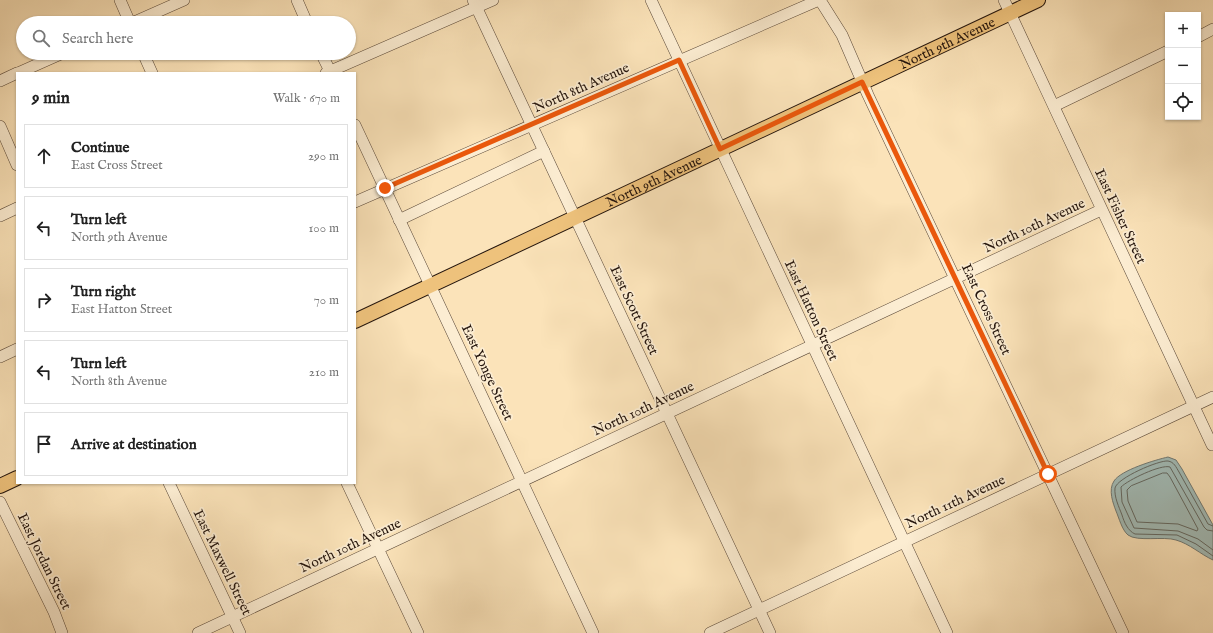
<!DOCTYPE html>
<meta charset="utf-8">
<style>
:root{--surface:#fff;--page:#f2f2f2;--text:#222;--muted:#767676;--line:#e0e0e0}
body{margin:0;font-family:"IM FELL English",serif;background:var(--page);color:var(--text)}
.controls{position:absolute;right:12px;top:12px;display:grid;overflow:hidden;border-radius:0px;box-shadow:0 1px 3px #0004}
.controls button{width:36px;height:36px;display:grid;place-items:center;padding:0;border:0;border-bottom:1px solid var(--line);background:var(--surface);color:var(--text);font:20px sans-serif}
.stop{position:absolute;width:12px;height:12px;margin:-9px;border:3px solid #ea580c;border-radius:50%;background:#fff}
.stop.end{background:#ea580c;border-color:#fff;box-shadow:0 1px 4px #0008}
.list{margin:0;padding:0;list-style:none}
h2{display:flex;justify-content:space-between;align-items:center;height:52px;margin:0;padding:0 16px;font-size:17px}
h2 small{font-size:13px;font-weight:400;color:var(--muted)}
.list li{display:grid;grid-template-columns:26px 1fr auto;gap:12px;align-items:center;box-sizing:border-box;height:64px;margin:0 8px 8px;padding:0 8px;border:1px solid var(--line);border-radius:0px}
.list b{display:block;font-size:15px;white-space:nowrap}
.list p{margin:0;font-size:13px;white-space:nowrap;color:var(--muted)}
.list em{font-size:13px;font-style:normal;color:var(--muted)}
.icon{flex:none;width:22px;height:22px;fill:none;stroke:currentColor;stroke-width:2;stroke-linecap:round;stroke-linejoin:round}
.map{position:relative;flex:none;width:1213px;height:633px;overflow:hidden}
.search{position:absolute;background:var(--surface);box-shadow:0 1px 3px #0004;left:16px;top:16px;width:340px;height:44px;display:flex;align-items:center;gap:10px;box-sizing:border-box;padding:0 14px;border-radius:22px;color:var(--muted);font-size:15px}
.panel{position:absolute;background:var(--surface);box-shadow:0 1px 3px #0004;left:16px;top:72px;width:340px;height:412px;border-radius:0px}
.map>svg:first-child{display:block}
.water{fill:#a2bcb8;stroke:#707974}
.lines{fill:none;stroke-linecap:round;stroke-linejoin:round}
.shore{stroke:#636862;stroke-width:1}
.minor-casing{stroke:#5a4838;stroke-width:12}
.major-casing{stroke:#24150d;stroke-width:16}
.minor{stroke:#fcedd2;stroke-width:11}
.major{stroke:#eec27c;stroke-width:14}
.route{stroke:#ea580c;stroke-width:5}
.labels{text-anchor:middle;stroke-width:3.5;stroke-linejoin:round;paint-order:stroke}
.street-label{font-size:14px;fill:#24150d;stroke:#fcedd2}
</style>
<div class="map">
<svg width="1213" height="633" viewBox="0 0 1213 633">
<rect width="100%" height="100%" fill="#fbe3b9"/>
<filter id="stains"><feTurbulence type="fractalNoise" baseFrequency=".005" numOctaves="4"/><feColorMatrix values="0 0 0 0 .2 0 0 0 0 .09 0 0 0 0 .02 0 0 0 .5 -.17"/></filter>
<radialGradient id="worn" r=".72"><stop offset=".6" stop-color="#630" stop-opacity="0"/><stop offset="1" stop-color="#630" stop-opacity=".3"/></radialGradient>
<!-- water -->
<path class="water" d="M1168 457 1176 460 1182 469 1213 525V560C1200 554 1190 544 1176 540 1164 536 1137 542 1128 535 1122 530 1119 518 1116 511 1113 503 1108 490 1114 481 1121 470 1155 460 1168 457Z"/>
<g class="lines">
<!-- shore -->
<g class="shore">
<polygon points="1163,473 1167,473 1170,477 1198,529 1197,531 1178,524 1137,522 1128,501 1127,490 1131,486"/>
<path d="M1213 526 1208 524 1179 472C1176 467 1174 462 1168 461 1159 460 1117 478 1115 488 1114 497 1119 507 1122 515 1124 522 1128 531 1135 534L1177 535 1196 544 1213 556"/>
<path d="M1213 531 1207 530 1204 527 1170 467C1161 464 1128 480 1121 487L1122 502 1134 528 1178 531 1198 539 1213 550"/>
</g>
<!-- minor casing -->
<g class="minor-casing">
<g id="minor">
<polyline points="120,0 130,23"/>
<polyline points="297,0 307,23"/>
<polyline points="473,0 770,633"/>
<polyline points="651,0 947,633"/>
<polyline points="820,0 842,35 868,95 1123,633"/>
<polyline points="1004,0 1212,445"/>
<polyline points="132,23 184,0"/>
<polyline points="1198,37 1213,29"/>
<polyline points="143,53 152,73"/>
<polyline points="321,53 331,73"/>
<polyline points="18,73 63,53"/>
<polyline points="326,73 493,0"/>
<polyline points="0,81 17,73"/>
<polyline points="1054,106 1168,51"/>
<polyline points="355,125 593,633"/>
<polyline points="0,126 17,165"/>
<polyline points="355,202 819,0"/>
<polyline points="0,216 17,208"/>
<polyline points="399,220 544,151"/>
<polyline points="0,357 17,349"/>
<polyline points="169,483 240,633"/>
<polyline points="347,483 418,633"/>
<polyline points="0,502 54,612 62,633"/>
<polyline points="198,633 1101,210"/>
<polyline points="710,633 1213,397"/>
</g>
</g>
<!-- major casing -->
<g class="major-casing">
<g id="major">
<path id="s1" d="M355 321 1038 0"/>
<polyline points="0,486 17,478"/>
</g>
</g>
<!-- minor -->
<use href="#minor" class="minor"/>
<!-- major -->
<use href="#major" class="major"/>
</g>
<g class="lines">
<!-- route -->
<polyline class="route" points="385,188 679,60 720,149 862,82 1048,474"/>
</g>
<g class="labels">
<!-- street labels -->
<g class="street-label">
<text dy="5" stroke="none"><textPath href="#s1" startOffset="654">North 9th Avenue</textPath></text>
<text transform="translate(581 87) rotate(-24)" y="5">North 8th Avenue</text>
<text dy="5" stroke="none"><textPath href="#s1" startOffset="330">North 9th Avenue</textPath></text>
<text transform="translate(1121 216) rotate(65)" y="5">East Fisher Street</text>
<text transform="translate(1034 225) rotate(-25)" y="5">North 10th Avenue</text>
<text transform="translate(987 309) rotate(65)" y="5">East Cross Street</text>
<text transform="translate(635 310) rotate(65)" y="5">East Scott Street</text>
<text transform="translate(812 310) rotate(65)" y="5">East Hatton Street</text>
<text transform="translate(488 372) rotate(65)" y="5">East Yonge Street</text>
<text transform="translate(643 408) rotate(-25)" y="5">North 10th Avenue</text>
<text transform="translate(955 501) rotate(-25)" y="5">North 11th Avenue</text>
<text transform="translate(350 545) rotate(-25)" y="5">North 10th Avenue</text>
<text transform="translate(45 561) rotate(64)" y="5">East Jordan Street</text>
<text transform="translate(223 562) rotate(64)" y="5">East Maxwell Street</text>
</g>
</g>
<rect width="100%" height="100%" filter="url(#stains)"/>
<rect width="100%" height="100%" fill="url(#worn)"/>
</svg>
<div class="controls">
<button>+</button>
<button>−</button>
<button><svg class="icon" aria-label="locate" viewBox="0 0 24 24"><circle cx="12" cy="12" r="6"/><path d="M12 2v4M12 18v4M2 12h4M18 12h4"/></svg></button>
</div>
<div class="stop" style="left:1048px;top:474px"></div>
<div class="stop end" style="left:385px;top:188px"></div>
<div class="search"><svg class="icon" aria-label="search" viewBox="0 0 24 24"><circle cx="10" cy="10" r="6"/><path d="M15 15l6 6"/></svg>Search here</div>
<section class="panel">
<h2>9 min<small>Walk · 670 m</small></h2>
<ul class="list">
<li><svg class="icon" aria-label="ahead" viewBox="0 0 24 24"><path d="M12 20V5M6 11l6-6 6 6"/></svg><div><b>Continue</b><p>East Cross Street</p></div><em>290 m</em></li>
<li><svg class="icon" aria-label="left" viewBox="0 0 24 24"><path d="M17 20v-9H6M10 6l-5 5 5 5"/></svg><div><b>Turn left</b><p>North 9th Avenue</p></div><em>100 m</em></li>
<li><svg class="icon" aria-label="right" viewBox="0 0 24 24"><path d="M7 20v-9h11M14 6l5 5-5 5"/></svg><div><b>Turn right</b><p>East Hatton Street</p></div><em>70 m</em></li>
<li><svg class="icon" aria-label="left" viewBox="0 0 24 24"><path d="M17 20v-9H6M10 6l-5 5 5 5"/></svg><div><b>Turn left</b><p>North 8th Avenue</p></div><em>210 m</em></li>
<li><svg class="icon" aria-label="arrive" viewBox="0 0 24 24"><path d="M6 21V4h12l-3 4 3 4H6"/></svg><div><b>Arrive at destination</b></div></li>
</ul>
</section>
</div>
